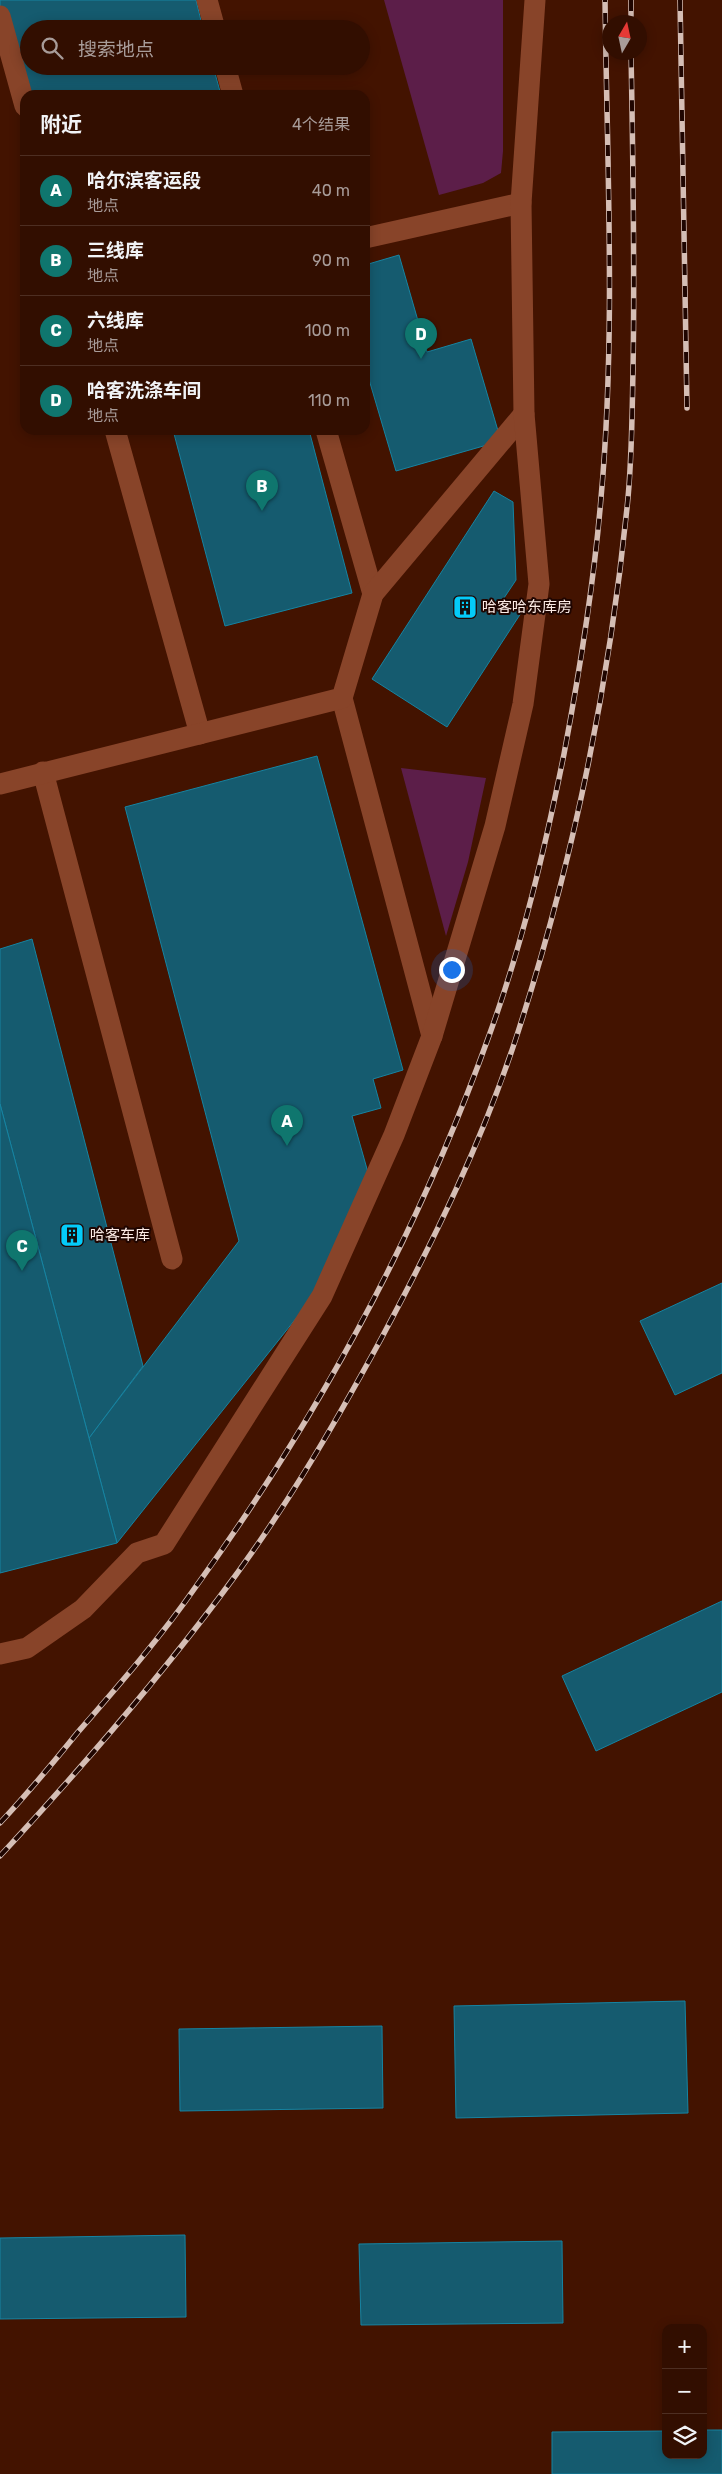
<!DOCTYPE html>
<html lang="zh">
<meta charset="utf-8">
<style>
:root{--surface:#320e00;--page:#3d1c0f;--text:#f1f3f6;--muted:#a89c99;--line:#4d2e22;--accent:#0f766e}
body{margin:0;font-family:Rubik,"Noto Sans SC",sans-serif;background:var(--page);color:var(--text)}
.controls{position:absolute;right:15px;bottom:15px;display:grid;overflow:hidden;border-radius:10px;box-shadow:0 2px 12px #0003}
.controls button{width:45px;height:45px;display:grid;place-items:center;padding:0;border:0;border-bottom:1px solid var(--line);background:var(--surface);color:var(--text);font:25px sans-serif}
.compass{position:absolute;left:602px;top:15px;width:45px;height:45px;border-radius:50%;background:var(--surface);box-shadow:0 2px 12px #0003;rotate:9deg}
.you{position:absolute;left:451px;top:969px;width:18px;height:18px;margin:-12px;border:4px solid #fff;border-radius:50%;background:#1a73e8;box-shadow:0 0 0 8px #1a73e833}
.badge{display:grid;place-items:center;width:32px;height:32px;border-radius:50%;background:var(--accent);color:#fff;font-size:16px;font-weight:700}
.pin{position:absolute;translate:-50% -41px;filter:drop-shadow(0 1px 2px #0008)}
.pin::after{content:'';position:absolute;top:26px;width:18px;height:15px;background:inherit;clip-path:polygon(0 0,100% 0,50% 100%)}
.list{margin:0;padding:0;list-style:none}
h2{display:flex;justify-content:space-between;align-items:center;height:65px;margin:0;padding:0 20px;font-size:21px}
h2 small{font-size:16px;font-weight:400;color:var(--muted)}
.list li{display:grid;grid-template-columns:32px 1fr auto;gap:15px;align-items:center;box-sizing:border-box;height:70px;padding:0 20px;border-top:1px solid var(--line)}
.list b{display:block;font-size:19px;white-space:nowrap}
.list p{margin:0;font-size:16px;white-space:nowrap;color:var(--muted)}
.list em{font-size:16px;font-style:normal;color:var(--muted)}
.icon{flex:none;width:28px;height:28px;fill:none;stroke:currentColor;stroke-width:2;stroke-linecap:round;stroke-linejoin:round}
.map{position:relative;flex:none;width:722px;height:2474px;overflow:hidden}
.search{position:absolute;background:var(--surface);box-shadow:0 2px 12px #0003;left:20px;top:20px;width:350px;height:55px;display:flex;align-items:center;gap:12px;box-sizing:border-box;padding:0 18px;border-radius:28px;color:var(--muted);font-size:19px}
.panel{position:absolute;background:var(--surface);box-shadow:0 2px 12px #0003;left:20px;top:90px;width:350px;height:345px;border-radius:15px}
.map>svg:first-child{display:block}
.green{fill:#5c1e49}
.building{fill:#155b6f;stroke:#1684a2}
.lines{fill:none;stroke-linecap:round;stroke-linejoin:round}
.service{stroke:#884429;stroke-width:21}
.rail-casing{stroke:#d5beb5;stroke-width:5.5}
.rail{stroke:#1f0500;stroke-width:4;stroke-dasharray:11;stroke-linecap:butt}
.labels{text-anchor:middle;stroke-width:4;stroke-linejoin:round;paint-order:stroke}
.poi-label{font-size:15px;fill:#fcebe5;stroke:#1f0500;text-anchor:start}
</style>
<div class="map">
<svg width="722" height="2474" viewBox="0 0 722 2474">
<rect width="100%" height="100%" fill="#431300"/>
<!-- green -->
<g class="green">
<polygon points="384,0 503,0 503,151 501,173 483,183 439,195"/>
<polygon points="401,768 486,778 468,862 446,936"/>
</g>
<!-- building -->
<g class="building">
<polygon points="0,0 196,0 203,29 29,29 29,66 213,66 221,95 25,95 25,122 0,27"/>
<polygon points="399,255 427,352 471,339 501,441 396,471 365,366 365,265"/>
<polygon points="173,430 309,430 352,593 225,626"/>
<polygon points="494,491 513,502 516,580 502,601 521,613 447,727 372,679"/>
<polygon points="317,756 403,1070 373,1079 381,1108 352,1116 369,1176 313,1297 117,1543 89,1438 239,1241 125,807"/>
<polygon points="32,939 143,1366 89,1438 0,1104 0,949"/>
<polygon points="0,1104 117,1543 0,1573"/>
<polygon points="722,1283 722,1373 675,1395 640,1321"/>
<polygon points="722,1601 722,1692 596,1751 562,1676"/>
<polygon points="685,2001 688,2113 456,2118 454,2006"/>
<polygon points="382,2026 383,2108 180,2111 179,2029"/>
<polygon points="185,2235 186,2317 0,2319 0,2238"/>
<polygon points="562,2241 563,2323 361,2325 359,2244"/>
<polygon points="703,2430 722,2430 722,2474 552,2474 552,2432 666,2431 666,2455 703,2455"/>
</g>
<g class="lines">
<!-- service -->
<g class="service">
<polyline points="207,0 215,29"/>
<polyline points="0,16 25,106"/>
<polyline points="225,66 233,95"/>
<polyline points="365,238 521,203"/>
<polyline points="115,430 200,734"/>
<polyline points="326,430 373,594"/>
<polyline points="342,698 432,1036"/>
<polyline points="43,772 172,1259"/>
<polyline points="0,784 342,698 373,594 524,414"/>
<polyline points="0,1654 27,1648 83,1609 137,1553 164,1544 322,1296 394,1135 432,1036 495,826 523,704 539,584 524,414 521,203 535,0"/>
</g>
<!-- rail casing -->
<g class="rail-casing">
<g id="rail">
<polyline points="631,0 631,22"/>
<polyline points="680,0 687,408"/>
<path d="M0 1823C27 1794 53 1763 78 1732 119 1685 161 1637 197 1585 319 1416 420 1229 490 1033 523 942 545 848 564 754 580 669 594 584 601 498 616 333 607 165 605 0"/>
<path d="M0 1856C76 1774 150 1689 218 1599 280 1518 332 1429 381 1339 434 1240 484 1138 518 1032 573 862 609 685 627 508 632 463 632 416 633 370 635 264 633 158 631 52"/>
</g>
</g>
<!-- rail -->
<use href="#rail" class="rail"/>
</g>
<!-- icons -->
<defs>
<g id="building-square" transform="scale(1.25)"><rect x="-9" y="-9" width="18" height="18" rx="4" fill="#04cbf9" stroke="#1f0500"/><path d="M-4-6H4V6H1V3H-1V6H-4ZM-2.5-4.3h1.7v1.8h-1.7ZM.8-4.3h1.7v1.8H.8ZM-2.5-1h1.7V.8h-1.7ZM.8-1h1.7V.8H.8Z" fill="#111"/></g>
</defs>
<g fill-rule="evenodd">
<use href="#building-square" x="465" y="607"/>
<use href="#building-square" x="72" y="1235"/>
</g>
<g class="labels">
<!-- poi labels -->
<g class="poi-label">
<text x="482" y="612">哈客哈东库房</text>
<text x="90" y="1240">哈客车库</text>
</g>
</g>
</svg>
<div class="controls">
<button>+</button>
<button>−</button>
<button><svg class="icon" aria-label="layers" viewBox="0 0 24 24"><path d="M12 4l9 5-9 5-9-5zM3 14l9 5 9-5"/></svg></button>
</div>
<svg class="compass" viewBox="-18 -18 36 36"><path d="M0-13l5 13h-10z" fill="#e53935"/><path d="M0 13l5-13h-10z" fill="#a89c99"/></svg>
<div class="you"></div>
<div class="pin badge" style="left:287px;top:1146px">A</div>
<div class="pin badge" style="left:262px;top:511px">B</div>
<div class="pin badge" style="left:22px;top:1271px">C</div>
<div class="pin badge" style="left:421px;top:359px">D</div>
<div class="search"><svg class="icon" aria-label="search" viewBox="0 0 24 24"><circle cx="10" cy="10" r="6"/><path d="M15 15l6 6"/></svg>搜索地点</div>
<section class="panel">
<h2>附近<small>4个结果</small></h2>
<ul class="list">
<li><span class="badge">A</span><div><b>哈尔滨客运段</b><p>地点</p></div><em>40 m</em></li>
<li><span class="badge">B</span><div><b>三线库</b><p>地点</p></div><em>90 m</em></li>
<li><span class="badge">C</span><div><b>六线库</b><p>地点</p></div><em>100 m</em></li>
<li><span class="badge">D</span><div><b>哈客洗涤车间</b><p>地点</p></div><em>110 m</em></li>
</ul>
</section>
</div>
